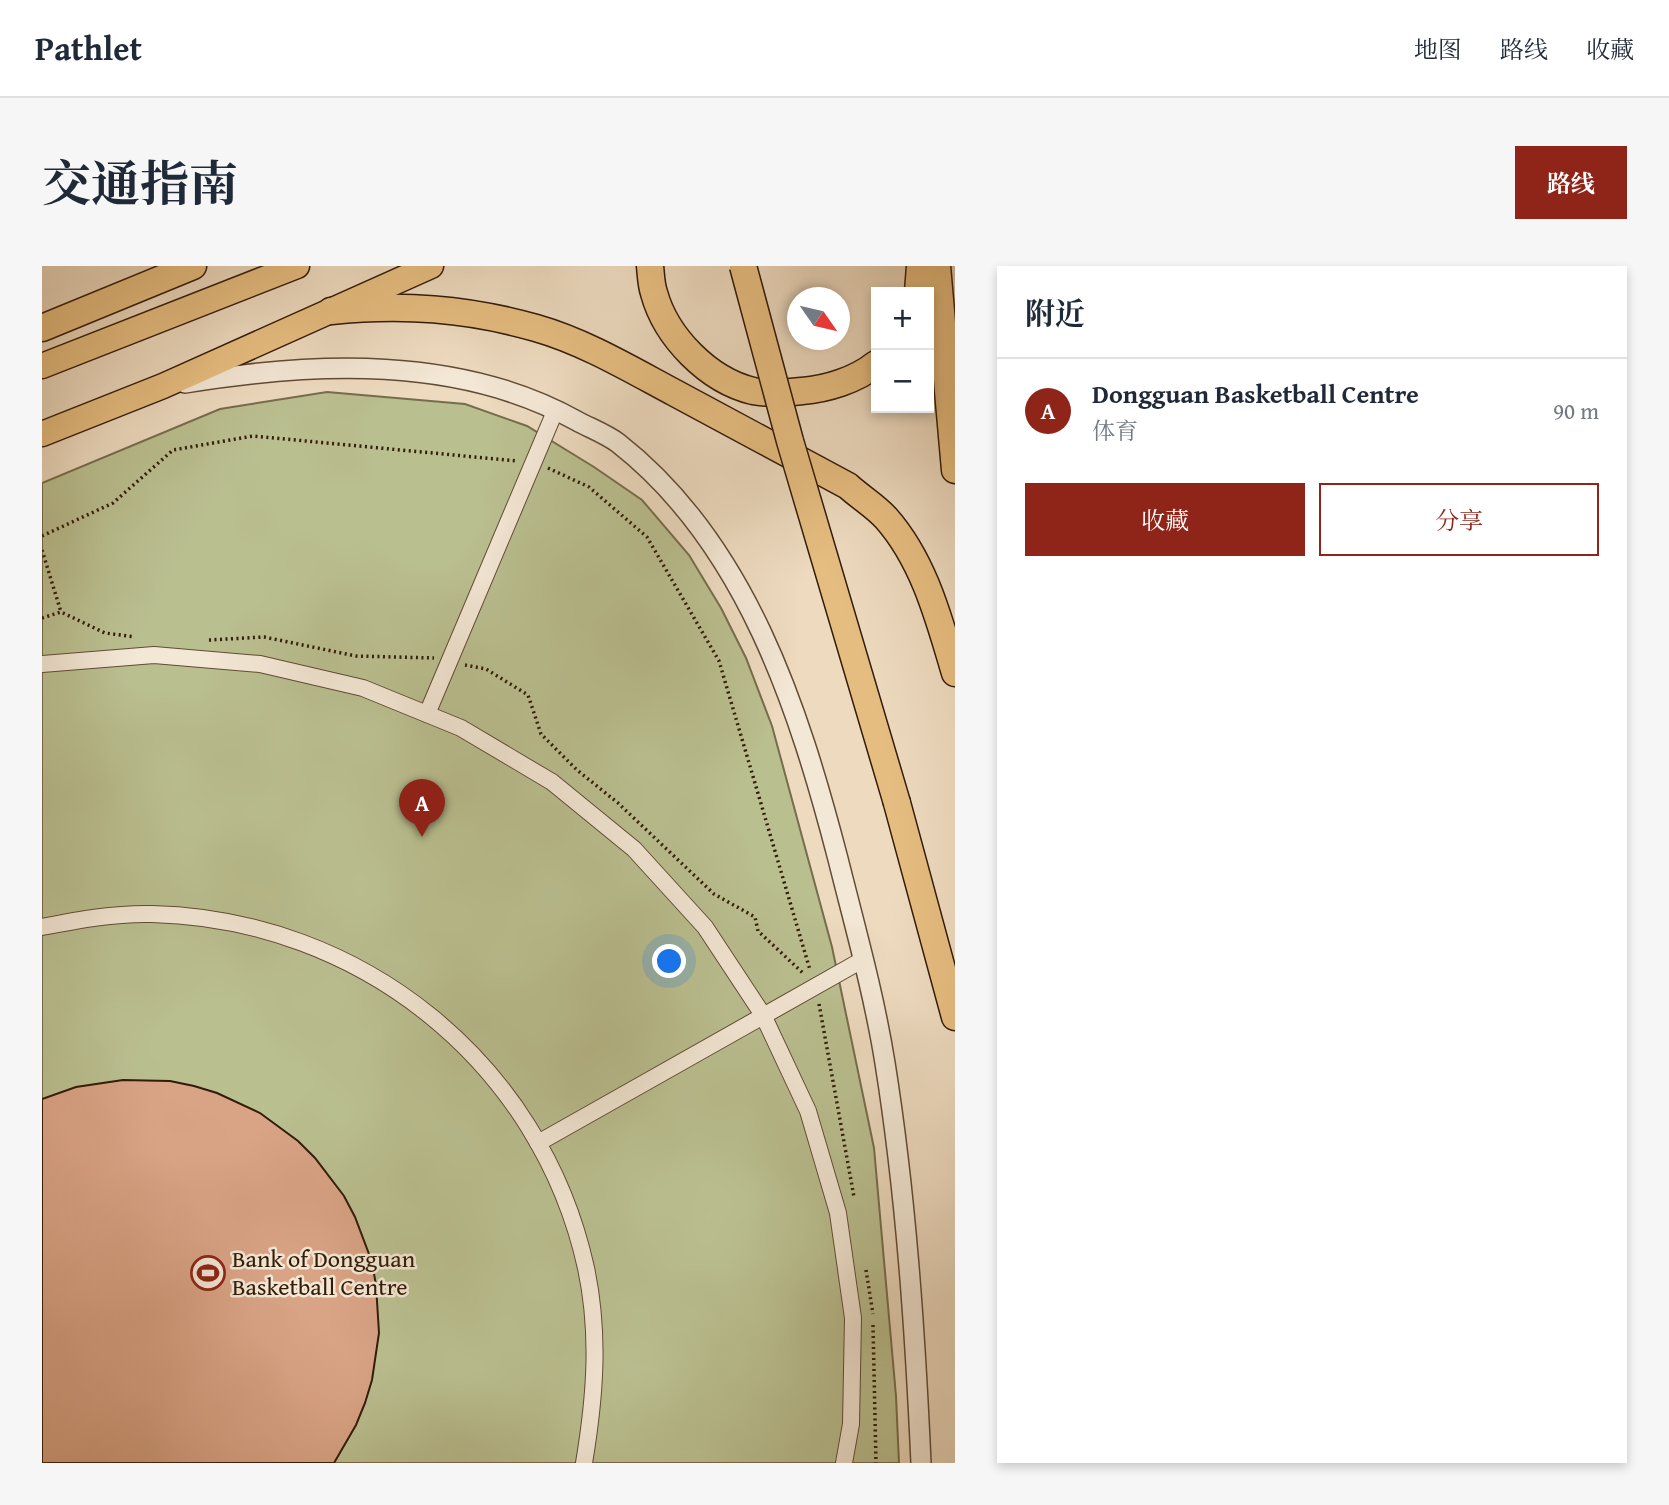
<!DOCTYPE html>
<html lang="zh">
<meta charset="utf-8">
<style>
:root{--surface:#fff;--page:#f6f6f7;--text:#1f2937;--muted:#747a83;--line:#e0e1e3;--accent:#8f2418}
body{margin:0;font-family:"Gentium Book Plus","Noto Serif SC",serif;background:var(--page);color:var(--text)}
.controls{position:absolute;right:21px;top:21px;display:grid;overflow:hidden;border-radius:0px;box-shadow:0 4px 10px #0003}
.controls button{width:63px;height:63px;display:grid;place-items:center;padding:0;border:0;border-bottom:2px solid var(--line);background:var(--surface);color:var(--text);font:35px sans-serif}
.compass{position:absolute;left:745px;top:21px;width:63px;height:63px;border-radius:50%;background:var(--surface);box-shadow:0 4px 10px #0003;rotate:124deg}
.you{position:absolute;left:628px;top:696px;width:24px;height:24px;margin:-18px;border:5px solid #fff;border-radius:50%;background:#1a73e8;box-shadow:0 0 0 10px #1a73e833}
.badge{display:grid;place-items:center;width:46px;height:46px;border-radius:50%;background:var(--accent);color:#fff;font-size:23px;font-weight:700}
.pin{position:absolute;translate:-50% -58px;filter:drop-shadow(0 2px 4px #0008)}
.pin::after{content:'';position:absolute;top:37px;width:24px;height:21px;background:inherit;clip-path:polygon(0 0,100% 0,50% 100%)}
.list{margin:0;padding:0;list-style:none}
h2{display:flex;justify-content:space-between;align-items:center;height:91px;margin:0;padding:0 28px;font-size:30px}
h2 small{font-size:23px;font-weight:400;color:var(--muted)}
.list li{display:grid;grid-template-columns:46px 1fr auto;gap:21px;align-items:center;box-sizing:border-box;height:105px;padding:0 28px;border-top:2px solid var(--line)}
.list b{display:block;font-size:26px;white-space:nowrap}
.list p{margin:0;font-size:23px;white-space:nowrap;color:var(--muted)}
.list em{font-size:23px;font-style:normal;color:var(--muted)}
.actions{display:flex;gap:14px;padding:21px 28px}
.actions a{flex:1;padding:16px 0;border:2px solid var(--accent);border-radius:0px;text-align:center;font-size:24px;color:var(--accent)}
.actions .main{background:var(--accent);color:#fff}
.map{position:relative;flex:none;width:913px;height:1197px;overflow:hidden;border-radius:0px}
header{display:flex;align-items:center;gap:42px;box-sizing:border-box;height:98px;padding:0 35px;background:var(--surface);border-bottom:2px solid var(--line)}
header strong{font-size:33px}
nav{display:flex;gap:38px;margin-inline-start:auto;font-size:24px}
.intro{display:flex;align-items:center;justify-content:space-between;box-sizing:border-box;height:168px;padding:0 42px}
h1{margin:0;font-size:49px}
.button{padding:18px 32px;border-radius:0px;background:var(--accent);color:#fff;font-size:24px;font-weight:700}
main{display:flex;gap:42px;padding:0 42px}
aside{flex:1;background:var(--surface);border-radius:0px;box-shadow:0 4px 10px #0003}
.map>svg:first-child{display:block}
.green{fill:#babf90;stroke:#766d4c;stroke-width:2}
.building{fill:#d9a385;stroke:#321b07;stroke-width:2}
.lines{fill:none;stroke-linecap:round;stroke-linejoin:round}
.minor-casing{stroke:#614b35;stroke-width:18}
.tertiary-casing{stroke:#614b35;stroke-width:22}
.primary-casing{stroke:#321b07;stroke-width:27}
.trunk-casing{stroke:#321b07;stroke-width:29}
.path{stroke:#321b07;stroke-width:3.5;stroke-dasharray:2 3.5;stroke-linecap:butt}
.minor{stroke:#f3e7d5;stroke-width:16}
.tertiary{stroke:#f3e7d5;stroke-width:19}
.primary{stroke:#e6bd80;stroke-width:24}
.trunk{stroke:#e6bd80;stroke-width:26}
.trunk-bridge-casing{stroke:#321b07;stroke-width:29;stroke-linecap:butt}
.trunk-bridge{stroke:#e6bd80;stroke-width:26}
.labels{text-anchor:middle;stroke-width:5;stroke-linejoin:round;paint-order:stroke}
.poi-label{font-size:24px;fill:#321b07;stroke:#f3e7d5;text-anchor:start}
</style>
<header>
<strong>Pathlet</strong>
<nav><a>地图</a><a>路线</a><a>收藏</a></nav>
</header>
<div class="intro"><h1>交通指南</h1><a class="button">路线</a></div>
<main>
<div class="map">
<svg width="913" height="1197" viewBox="0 0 913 1197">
<rect width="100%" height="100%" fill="#eddabf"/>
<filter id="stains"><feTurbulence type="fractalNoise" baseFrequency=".00286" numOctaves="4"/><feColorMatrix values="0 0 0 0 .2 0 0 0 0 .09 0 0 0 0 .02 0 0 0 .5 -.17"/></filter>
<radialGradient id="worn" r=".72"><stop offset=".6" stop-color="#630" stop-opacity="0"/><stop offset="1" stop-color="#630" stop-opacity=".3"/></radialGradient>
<!-- green -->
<polygon class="green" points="285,126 423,138 485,160 552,201 600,234 647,289 679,342 704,392 730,460 790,681 832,882 854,1130 857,1197 0,1197 0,217 178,143"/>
<!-- building -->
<polygon class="building" points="81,814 128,815 152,820 175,827 218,847 256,875 273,892 302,930 313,951 330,996 334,1019 337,1067 330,1114 323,1137 314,1159 292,1197 0,1197 0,833 34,821"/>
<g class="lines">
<!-- minor casing -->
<g class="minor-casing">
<g id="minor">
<polyline points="0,398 112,389 218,398 321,422 419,462 510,516 592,583 663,661 721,749 766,845 796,947 811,1052 809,1158 802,1197"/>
<polyline points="385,448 514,143"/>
<path d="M0 661C36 654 73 647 110 648 319 653 499 797 544 1002 558 1068 553 1131 542 1197"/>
<polyline points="496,877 822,693"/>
</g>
</g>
<!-- tertiary casing -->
<g class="tertiary-casing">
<path id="tertiary" d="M143 117C272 96 417 89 535 155 548 162 564 168 576 177 704 277 757 443 796 593 813 661 832 728 843 797 864 929 873 1063 879 1197"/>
</g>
<!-- primary casing -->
<g class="primary-casing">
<g id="primary">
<polyline points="0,100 255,0"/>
<polyline points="0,168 121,120 389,0"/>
</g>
</g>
<!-- trunk casing -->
<g class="trunk-casing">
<g id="trunk">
<path d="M608 0C609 9 609 18 612 27 624 71 666 114 711 125 727 128 744 127 760 125 785 123 814 114 834 98"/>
<polyline points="895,0 913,204"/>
<polyline points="876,26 878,0"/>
<path d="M289 45C360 38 424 42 494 62 543 76 588 103 633 127 691 158 748 189 806 220 818 231 833 240 844 252 882 295 897 353 913 407"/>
<polyline points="0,62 151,0"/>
<polyline points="855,537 913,751"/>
</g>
</g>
<!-- path -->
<g class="path">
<polyline points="506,202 547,221 605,271 677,395 768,704"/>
<polyline points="0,270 71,237 131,184 211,170 475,195"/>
<polyline points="0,284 19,346"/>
<polyline points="0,352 19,346 63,367 93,371"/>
<polyline points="167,374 222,371 314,390 392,392"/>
<polyline points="423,399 444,403 486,429 499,468 535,504 576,537 672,628 713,651 716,665 762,708"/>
<polyline points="777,738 812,931"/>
<polyline points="824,1004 831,1048"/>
<polyline points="831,1059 834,1197"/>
</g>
<!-- minor -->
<use href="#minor" class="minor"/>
<!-- tertiary -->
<use href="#tertiary" class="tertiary"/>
<!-- primary -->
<use href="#primary" class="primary"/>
<!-- trunk -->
<use href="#trunk" class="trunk"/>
<!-- trunk-bridge casing -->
<g class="trunk-bridge-casing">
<polyline id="trunk-bridge" points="701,0 748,175 855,537"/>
</g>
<!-- trunk-bridge -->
<use href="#trunk-bridge" class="trunk-bridge"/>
</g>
<!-- icons -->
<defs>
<g id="stadium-ring" transform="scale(1.75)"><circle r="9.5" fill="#f3e7d5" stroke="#8f2418" stroke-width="1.5"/><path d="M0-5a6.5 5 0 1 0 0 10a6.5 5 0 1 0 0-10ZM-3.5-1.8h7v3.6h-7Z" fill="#8f2418"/></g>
</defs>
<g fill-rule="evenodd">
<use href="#stadium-ring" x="166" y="1007"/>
</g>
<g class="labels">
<!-- poi labels -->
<g class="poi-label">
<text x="190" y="1001">Bank of Dongguan<tspan x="190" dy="28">Basketball Centre</tspan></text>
</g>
</g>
<rect width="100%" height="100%" filter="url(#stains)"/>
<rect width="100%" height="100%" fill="url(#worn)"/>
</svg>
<div class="controls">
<button>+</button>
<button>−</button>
</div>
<svg class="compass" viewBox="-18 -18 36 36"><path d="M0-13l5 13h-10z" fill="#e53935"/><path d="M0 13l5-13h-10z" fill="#747a83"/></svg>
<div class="you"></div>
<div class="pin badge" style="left:380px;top:571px">A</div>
</div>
<aside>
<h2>附近<small></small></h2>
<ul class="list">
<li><span class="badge">A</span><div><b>Dongguan Basketball Centre</b><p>体育</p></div><em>90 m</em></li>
</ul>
<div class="actions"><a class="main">收藏</a><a>分享</a></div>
</aside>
</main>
